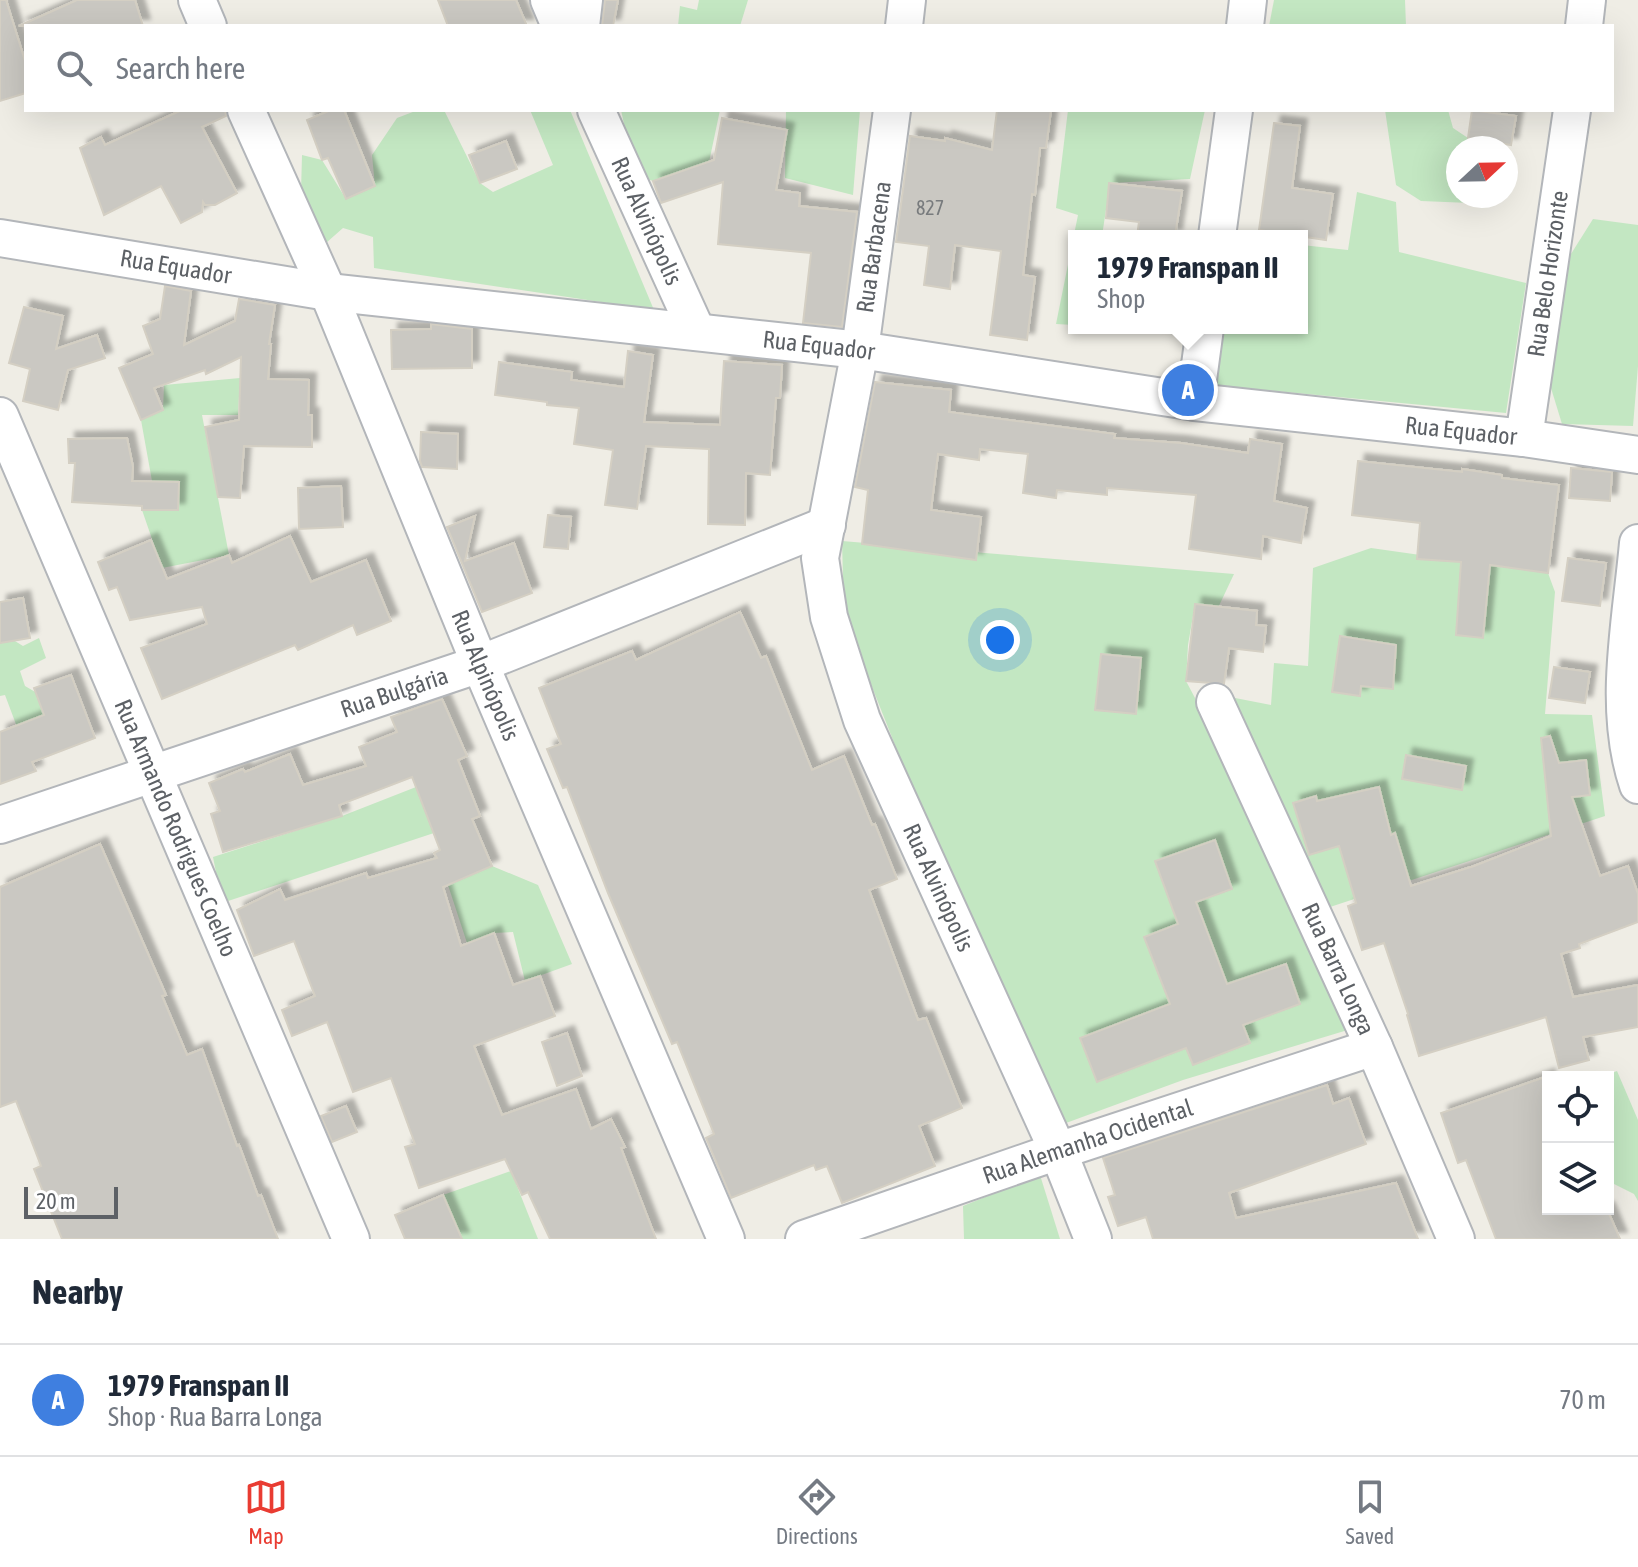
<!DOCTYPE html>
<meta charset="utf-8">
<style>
:root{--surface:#fff;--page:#f2f2f3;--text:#1f2937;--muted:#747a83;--line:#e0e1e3;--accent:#e93c32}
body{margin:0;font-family:"Asap Condensed",sans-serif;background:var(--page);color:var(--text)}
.controls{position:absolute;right:24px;bottom:24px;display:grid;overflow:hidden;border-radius:0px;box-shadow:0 8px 32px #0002}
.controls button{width:72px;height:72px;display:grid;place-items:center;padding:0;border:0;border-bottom:2px solid var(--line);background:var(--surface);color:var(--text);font:40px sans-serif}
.compass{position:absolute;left:1446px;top:136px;width:72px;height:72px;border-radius:50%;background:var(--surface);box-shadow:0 8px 32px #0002;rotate:68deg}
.scale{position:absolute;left:24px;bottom:20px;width:94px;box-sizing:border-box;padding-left:8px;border:4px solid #5d6166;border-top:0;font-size:22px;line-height:28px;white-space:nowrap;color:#5d6166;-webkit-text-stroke:6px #fff;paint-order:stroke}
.you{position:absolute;left:1000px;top:640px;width:28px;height:28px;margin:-20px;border:6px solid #fff;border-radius:50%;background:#1a73e8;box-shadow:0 0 0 12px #1a73e833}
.badge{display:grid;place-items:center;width:52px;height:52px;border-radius:50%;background:var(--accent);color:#fff;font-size:26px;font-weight:700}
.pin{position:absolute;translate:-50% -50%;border:4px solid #fff;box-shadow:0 2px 8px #0006}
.popup{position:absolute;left:1068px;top:230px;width:240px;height:104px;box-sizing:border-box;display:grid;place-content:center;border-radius:0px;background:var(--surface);filter:drop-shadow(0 2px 6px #0005);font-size:26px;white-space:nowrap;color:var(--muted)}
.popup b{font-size:30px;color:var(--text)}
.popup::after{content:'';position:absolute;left:50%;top:100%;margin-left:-16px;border:16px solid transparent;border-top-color:var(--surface)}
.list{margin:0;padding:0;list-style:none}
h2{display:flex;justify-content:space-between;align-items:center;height:104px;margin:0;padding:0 32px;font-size:34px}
h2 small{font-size:26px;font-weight:400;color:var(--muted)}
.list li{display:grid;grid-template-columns:52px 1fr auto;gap:24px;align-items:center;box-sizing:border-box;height:112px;padding:0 32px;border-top:2px solid var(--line)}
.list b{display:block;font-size:30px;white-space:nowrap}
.list p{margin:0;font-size:26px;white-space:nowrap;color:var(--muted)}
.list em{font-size:26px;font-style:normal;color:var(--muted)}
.icon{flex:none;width:44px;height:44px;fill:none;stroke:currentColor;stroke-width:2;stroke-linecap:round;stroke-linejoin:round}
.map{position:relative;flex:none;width:1638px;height:1239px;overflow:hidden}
.search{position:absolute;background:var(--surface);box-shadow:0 8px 32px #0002;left:24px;right:24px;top:24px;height:88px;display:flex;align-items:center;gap:20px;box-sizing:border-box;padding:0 28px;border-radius:0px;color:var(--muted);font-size:30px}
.sheet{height:216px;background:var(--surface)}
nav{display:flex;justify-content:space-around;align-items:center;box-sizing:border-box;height:112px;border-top:2px solid var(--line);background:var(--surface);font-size:22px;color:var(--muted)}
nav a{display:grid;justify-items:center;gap:4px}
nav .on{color:var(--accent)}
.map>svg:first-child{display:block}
.green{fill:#c3e7c2}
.building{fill:#cac8c2;stroke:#d4cfc3;stroke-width:2;filter:url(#shadow)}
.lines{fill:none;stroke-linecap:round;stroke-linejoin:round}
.street-casing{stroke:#b3b6ba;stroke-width:40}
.street{stroke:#fff;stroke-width:36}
.labels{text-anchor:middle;stroke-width:6;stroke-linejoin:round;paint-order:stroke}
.number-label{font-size:20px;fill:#787b7d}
.street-label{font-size:24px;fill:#5d6166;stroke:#fff}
</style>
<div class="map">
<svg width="1638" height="1239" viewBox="0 0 1638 1239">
<defs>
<filter id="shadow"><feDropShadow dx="7" dy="-7" stdDeviation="2" flood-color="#0004"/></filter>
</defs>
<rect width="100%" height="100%" fill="#efede5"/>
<!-- green -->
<g class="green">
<polygon points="699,0 748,0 740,26 678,26 680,6 697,10"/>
<polygon points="1274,0 1405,0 1406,26 1269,26"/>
<polygon points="418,110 444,110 480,183 493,192 553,165 530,110 570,110 654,310 374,268 373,237 343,228 326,243 301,192 302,155 322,160 346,199 375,186 372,155 397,118"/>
<polygon points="621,110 720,110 708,167 686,170 653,181 635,175"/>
<polygon points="786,110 860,110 853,195 785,178"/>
<polygon points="1068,110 1205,110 1190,179 1110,183 1102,236 1074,236 1074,325 1056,324 1078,215 1056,208"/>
<polygon points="1385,110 1448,110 1453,128 1468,138 1468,148 1458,148 1458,196 1470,196 1470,203 1421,201 1396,185"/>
<polygon points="1357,192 1396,202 1399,252 1526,283 1506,413 1202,384 1214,328 1302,328 1302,245 1348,250"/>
<polygon points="1593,219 1638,225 1638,366 1633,426 1562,424 1551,388 1550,343 1559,273"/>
<polygon points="240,378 238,415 202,415 229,555 162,568 142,510 142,482 152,481 141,420 163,410 164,385"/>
<polygon points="842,541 1234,574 1217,610 1195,604 1188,645 1186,681 1222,749 1351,1029 1183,1080 1066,1123 912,788 844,616"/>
<polygon points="1371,548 1548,573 1555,592 1545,714 1592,715 1605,816 1324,909 1230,697 1271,705 1274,663 1308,666 1313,568"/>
<polygon points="10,638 23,646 39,638 46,658 20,671 25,686 49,700 56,735 20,735 5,695 0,696 0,643"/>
<polygon points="416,787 434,833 222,903 213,857 342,816"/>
<polygon points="492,866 538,885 572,964 525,981 513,932 493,933 467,943 448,885"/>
<polygon points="1617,1071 1638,1120 1638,1201 1634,1194 1612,1183 1608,1174 1608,1077 1602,1077"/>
<polygon points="511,1171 538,1239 453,1239 443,1195"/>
<polygon points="1040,1175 1060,1239 964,1239 963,1206"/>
</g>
<!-- building -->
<g class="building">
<polygon points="0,0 6,0 26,64 26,93 0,101"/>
<polygon points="77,0 135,0 143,26 19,26"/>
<polygon points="438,0 516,0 527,26 448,26"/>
<polygon points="605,0 618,0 613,26 602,26"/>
<polygon points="182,110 225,110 226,116 202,127 237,193 215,205 205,205 203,202 202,212 181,223 161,186 104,215 80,148 101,137 105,145"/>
<polygon points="331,110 344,110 375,186 346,199 328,158 322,160 307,120"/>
<polygon points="997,110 1051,110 1046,148 1040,148 1035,195 1032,194 1023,275 1035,277 1027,340 990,335 1001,251 955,245 950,289 924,285 929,246 896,242 910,136 945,141 945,138 992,150"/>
<polygon points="1472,110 1516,116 1511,145 1468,138"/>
<polygon points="722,118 787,130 776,190 800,193 799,206 857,212 842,327 803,323 811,253 718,244 723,182 661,203 653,181 714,160"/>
<polygon points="1274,123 1300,126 1292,188 1333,194 1326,240 1259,230"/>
<polygon points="506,141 517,169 480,183 469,155"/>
<polygon points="1109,183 1182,191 1175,236 1137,236 1139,222 1106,218"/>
<polygon points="165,286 191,291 184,345 235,321 239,299 275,305 269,344 271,344 268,379 309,380 308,415 312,415 312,447 244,446 240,498 218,497 205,427 239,420 241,357 206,374 205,370 154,388 163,410 141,420 119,368 153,354 143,326 160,319"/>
<polygon points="24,307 63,316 56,349 97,335 105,358 68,370 58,410 23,401 30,369 9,363"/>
<polygon points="431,324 472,329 472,368 392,369 391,330 431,329"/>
<polygon points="628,351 653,355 644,422 720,425 724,361 782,365 780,398 776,398 770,475 746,473 745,525 708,524 709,449 646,446 637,509 605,505 613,450 574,444 579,408 547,405 547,402 495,395 499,362 572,372 571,380 624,387"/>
<polygon points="875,382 951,390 949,412 1115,434 1114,438 1181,443 1248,453 1250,439 1282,444 1274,501 1307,508 1301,543 1263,536 1261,559 1189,549 1196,495 1107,488 1107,495 1057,490 1056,498 1023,493 1028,454 980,449 979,460 938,454 931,510 981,517 976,560 862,544 868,490 855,487"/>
<polygon points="421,432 458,434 457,469 422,467 420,461"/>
<polygon points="127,438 133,467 132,481 179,482 178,510 142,510 142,506 72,502 75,463 69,463 68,439"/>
<polygon points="1358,461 1462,472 1462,469 1502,475 1502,478 1559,485 1548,573 1490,565 1483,638 1456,635 1461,562 1417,559 1420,523 1352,515"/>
<polygon points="1571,468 1612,472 1610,501 1569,498"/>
<polygon points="341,486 343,527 299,529 298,488"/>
<polygon points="548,515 571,517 568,549 544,547"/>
<polygon points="475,516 465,561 514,543 532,593 482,612 447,527"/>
<polygon points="290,536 311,582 366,560 391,621 357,635 353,625 298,650 295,645 162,699 141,648 207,624 202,607 130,620 117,587 109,590 98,562 151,540 167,579 229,555 232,563"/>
<polygon points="1568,558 1606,563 1600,606 1562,601"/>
<polygon points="23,598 30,638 0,643 0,602"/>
<polygon points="1195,604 1257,611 1256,625 1266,626 1263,652 1229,648 1224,684 1186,681"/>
<polygon points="740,612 761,658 766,656 812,770 844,756 872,825 875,824 897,879 869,890 918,1020 926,1018 962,1108 919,1126 935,1166 842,1203 827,1166 816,1170 814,1165 731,1198 706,1138 714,1134 677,1042 672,1044 608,893 567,787 563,788 547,749 561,744 539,688 632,651 636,660"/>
<polygon points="1340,636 1396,645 1393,689 1361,686 1360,696 1332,692"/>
<polygon points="1101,654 1141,658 1136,714 1095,710"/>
<polygon points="1554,667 1590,672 1585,703 1549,698"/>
<polygon points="71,675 95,738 32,762 36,771 0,784 0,732 44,715 34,688"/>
<polygon points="442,699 467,756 458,760 480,816 472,819 492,866 443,887 461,946 494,933 513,985 540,976 555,1016 474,1046 502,1115 576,1089 591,1129 611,1119 625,1147 621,1148 656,1239 550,1239 528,1192 522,1195 505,1159 419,1188 405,1147 415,1144 391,1078 353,1092 327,1022 292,1036 282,1010 315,996 294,941 254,956 237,910 280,889 285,900 366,873 368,878 437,858 434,853 440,850 412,777 339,805 342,816 223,852 211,814 220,811 209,783 243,769 245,772 290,754 303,785 366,766 359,747 397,732 391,717"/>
<polygon points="1550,736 1559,763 1586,760 1590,795 1572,797 1600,876 1628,866 1638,894 1638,922 1579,944 1580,948 1561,954 1573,997 1638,985 1638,1027 1583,1037 1589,1060 1559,1068 1546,1017 1419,1056 1407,1015 1408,1014 1384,943 1362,950 1348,906 1356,903 1339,846 1309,855 1293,803 1316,796 1317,801 1379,787 1391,835 1395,833 1411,886 1474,866 1551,836 1541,738"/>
<polygon points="1406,755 1466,766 1462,790 1402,779"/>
<polygon points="1215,840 1232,889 1196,902 1227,984 1286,964 1300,1004 1243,1025 1250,1043 1193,1065 1186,1048 1097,1082 1080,1038 1170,1004 1144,937 1178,924 1155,861"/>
<polygon points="100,844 166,995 162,996 187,1055 202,1049 237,1146 239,1145 258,1196 261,1195 278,1239 62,1239 34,1169 41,1166 16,1101 0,1107 0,887"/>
<polygon points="567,1033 582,1076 557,1086 542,1042"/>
<polygon points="1548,1076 1548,1209 1607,1209 1620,1239 1496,1239 1466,1160 1458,1163 1441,1113"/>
<polygon points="1327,1085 1333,1104 1349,1098 1366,1144 1229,1193 1236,1218 1396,1183 1418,1239 1153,1239 1146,1217 1118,1226 1108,1197 1115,1195 1103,1158"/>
<polygon points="346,1106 357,1132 332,1142 321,1116"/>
<polygon points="443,1195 462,1239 405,1239 395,1215"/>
</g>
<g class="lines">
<!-- street casing -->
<g class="street-casing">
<g id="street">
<polyline points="197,0 208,26"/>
<polyline points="549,0 560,26"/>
<polyline points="581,26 584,0"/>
<polyline points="904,26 907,0"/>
<polyline points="1245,26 1248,0"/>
<polyline points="1584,26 1587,0"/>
<path id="s1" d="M246 110 328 292 480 664 726 1239"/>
<path id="s2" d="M596 110 697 332"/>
<path id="s3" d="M892 110 860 350 820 558 829 617 862 720 1058 1151 1093 1239"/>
<polyline points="1217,236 1234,110"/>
<path id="s4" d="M0 238 328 292 860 350 1195 402 1524 438 1638 455"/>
<polyline points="1195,402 1205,328"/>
<path id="s5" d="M0 416 351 1239"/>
<path id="s6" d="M1524 438 1572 110"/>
<path d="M1638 543C1631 622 1612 708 1638 785"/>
<path id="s7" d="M1215 702 1374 1047 1456 1239"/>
<path id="s8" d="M0 825 480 664 827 525"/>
<path id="s9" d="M804 1239 1058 1151 1374 1047"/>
</g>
</g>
<!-- street -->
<use href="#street" class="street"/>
</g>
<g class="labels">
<!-- number labels -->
<g class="number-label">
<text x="930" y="215">827</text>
</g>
<!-- street labels -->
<g class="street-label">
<text dy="8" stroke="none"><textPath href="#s2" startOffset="122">Rua Alvinópolis</textPath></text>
<text transform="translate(874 247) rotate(-82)" y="8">Rua Barbacena</text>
<text dy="8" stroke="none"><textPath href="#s4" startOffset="178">Rua Equador</textPath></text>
<text dy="8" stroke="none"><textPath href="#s6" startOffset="166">Rua Belo Horizonte</textPath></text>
<text dy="8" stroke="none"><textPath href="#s4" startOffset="826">Rua Equador</textPath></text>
<text dy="8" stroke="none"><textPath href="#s4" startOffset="1474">Rua Equador</textPath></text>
<text dy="8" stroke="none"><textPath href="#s1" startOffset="614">Rua Alpinópolis</textPath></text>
<text dy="8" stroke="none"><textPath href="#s8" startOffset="416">Rua Bulgária</textPath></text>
<text dy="8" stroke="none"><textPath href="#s5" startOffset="448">Rua Armando Rodrigues Coelho</textPath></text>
<text dy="8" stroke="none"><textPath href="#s3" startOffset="806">Rua Alvinópolis</textPath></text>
<text dy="8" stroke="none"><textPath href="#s7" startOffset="294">Rua Barra Longa</textPath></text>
<text dy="8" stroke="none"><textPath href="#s9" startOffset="300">Rua Alemanha Ocidental</textPath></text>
</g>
</g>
</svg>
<div class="controls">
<button><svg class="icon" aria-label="locate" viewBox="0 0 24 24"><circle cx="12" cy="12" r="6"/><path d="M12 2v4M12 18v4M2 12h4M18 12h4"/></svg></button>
<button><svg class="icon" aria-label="layers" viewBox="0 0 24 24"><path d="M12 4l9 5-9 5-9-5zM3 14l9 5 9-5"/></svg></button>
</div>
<svg class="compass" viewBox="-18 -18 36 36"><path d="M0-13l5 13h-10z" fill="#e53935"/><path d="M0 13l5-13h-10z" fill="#747a83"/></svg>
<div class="scale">20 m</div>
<div class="you"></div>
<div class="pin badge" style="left:1188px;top:390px;background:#3f7fe0">A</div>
<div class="popup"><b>1979 Franspan II</b>Shop</div>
<div class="search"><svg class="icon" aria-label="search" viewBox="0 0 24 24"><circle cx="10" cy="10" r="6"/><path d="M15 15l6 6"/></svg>Search here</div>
</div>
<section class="sheet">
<h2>Nearby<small></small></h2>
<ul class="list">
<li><span class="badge" style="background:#3f7fe0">A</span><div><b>1979 Franspan II</b><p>Shop · Rua Barra Longa</p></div><em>70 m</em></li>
</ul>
</section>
<nav>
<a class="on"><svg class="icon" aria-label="map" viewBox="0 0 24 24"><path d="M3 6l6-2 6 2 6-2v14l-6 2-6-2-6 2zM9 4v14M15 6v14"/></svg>Map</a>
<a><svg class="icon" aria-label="directions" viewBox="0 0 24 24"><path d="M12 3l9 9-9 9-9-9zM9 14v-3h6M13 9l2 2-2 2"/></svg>Directions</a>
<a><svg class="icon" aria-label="saved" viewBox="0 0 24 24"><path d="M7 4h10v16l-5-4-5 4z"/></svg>Saved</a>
</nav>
